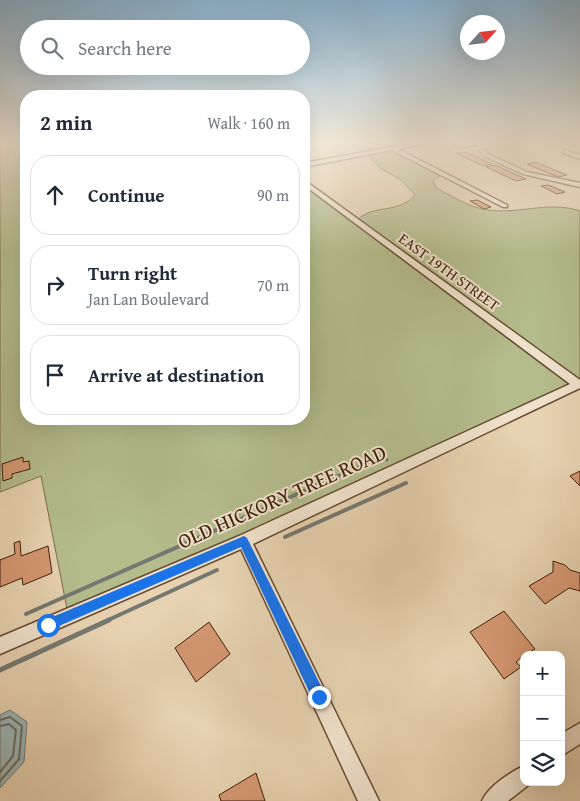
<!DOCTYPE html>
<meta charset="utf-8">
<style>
:root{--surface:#fff;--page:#f2f2f3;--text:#1f2937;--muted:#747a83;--line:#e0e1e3}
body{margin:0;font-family:"Gentium Book Plus",serif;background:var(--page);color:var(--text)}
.controls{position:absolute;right:15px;bottom:15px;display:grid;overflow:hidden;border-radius:10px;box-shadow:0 5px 20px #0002}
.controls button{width:45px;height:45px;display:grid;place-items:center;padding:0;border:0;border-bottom:1px solid var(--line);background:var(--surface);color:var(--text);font:25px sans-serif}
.compass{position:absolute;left:460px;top:15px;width:45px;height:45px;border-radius:50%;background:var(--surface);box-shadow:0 5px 20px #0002;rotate:63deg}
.stop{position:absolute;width:15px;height:15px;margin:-11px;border:4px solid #1a73e8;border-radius:50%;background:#fff}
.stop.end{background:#1a73e8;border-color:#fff;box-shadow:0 1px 5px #0008}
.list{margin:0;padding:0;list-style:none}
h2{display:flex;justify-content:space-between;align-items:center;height:65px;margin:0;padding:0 20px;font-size:21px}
h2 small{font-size:16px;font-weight:400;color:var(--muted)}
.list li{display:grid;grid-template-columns:32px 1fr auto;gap:15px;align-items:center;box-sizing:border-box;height:80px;margin:0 10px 10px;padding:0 10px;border:1px solid var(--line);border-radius:20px}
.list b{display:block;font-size:19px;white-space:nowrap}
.list p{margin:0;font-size:16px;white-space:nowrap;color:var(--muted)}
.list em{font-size:16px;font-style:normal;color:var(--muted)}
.icon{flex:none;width:28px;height:28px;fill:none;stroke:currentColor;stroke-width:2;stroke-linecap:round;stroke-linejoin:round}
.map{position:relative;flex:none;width:580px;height:801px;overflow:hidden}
.search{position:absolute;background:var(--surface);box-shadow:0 5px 20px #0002;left:20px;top:20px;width:290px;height:55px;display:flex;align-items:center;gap:12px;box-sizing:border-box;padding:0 18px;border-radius:28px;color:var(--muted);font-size:19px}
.panel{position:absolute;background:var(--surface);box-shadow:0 5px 20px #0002;left:20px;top:90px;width:290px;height:335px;border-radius:20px}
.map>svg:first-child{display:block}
.green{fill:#b4bc8c;stroke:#7a6e4a}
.water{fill:#9ab5b6;stroke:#767971}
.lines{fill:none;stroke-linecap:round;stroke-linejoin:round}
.shore{stroke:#6c6a60;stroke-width:2}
.stream-far2{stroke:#767971;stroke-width:3}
.stream-far1{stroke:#767971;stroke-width:4}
.stream{stroke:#767971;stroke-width:5}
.building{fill:#d59872;stroke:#3f1f09}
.minor-casing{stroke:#694c33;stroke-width:3}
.minor{fill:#efe2cc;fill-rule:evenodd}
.route{fill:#1a73e8}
.labels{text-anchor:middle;stroke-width:4;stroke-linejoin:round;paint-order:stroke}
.far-street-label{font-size:15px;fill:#3f1f09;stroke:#efe2cc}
.near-street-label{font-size:21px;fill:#3f1f09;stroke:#efe2cc}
</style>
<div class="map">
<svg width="580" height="801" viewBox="0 0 580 801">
<rect width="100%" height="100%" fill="#e7d2b1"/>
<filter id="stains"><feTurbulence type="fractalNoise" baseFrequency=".004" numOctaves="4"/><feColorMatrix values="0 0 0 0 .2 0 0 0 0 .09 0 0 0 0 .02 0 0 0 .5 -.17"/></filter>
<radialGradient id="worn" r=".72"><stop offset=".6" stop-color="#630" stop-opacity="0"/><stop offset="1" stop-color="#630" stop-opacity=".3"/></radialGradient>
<!-- green -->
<path class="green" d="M0 142H26V419H304V179L358 219C376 204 398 214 415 195L401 180 380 168 369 156 348 142H413L403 150 409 157 437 170 441 175 433 181 436 188C450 195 467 206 483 209 515 216 548 200 580 211V379L241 535 67 609 41 476 0 492Z"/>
<!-- water -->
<polygon class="water" points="10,710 27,722 24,762 0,788 0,715"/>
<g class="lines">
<!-- shore -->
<g class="shore">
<polyline points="0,720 10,717 22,726 19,759 0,781"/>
<polyline points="0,726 9,724 16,730 13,756 0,772"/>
</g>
<!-- stream-far2 -->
<polyline class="stream-far2" points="335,477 383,456 387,460"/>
<!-- stream-far1 -->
<g class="stream-far1">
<polyline points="285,537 406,483"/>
<polyline points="26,614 338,476"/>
<polyline points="106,621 217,570"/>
</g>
<!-- stream -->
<polyline class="stream" points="0,670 109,620"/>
</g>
<!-- building -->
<g class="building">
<polygon points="470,142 488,142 490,143 461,149 453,145"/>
<polygon points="465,152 492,164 483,166 456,153"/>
<polygon points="535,162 567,175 558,177 527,164"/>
<polygon points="495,165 526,179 516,181 486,167"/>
<polygon points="548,185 553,187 565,192 557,194 541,186"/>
<polygon points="477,200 491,207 484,209 470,201"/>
<polygon points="23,457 23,462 29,461 30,469 12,474 12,478 3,481 2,464"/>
<polygon points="580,471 580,486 570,476"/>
<polygon points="20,541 21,556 48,546 52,573 23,585 22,578 0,587 0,560 15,554 14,543"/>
<polygon points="553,561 565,565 570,570 580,573 580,591 569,588 545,604 529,586 553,572"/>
<polygon points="504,611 535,649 524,655 516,662 521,667 504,679 470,632"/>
<polygon points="209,622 230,654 196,682 175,648"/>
<polygon points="256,773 265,801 221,801 219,795"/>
</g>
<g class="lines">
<!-- minor casing -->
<g class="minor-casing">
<g id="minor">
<polygon points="421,142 431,142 398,149 507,205 507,207 503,207 392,150 304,167 304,163"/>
<polygon points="483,149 488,154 527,172 580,183 580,187 523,174 484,156 480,151"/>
<polygon points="565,150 580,155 580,159 563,153"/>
<polygon points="304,180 580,380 580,388 253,544 379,801 358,801 241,549 0,654 0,637 239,536 570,384 304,185"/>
<polygon points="580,723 580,744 561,756 561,734"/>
<path d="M524 766V782L531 783 508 801H482C488 787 510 772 524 766Z"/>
</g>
</g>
<!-- minor -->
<use href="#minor" class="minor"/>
</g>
<!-- sky -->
<linearGradient id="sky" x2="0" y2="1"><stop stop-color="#89b4d4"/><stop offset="0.56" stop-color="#f4ebdc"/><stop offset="1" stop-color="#f4ebdc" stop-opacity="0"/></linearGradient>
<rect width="580" height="254" fill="url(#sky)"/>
<!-- route -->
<polygon class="route" points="244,536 247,538 324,692 326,697 324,702 319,704 314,702 241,547 52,629 48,631 43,629 42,625 43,621"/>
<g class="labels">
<!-- far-street labels -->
<g class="far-street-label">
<text transform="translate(449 272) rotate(36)" y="5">EAST 19TH STREET</text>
</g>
<!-- near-street labels -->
<g class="near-street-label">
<text transform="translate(282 497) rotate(-24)" y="7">OLD HICKORY TREE ROAD</text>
</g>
</g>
<rect width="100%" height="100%" filter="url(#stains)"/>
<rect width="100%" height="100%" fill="url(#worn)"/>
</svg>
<div class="controls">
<button>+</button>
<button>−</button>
<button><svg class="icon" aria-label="layers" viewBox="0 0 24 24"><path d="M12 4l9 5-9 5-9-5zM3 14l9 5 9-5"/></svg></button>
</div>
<svg class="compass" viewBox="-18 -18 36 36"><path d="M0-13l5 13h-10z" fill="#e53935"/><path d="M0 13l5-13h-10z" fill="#747a83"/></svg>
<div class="stop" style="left:48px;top:625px"></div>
<div class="stop end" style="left:319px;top:697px"></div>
<div class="search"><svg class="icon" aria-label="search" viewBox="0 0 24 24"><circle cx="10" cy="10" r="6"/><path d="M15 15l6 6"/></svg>Search here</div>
<section class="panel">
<h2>2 min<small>Walk · 160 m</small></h2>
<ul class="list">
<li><svg class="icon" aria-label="ahead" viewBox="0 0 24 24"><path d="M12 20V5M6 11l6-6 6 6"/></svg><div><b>Continue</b></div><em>90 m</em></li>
<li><svg class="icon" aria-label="right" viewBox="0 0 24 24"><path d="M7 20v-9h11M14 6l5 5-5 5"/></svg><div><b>Turn right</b><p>Jan Lan Boulevard</p></div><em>70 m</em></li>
<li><svg class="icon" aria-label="arrive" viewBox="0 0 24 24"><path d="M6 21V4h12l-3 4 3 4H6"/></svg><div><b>Arrive at destination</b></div></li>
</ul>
</section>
</div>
